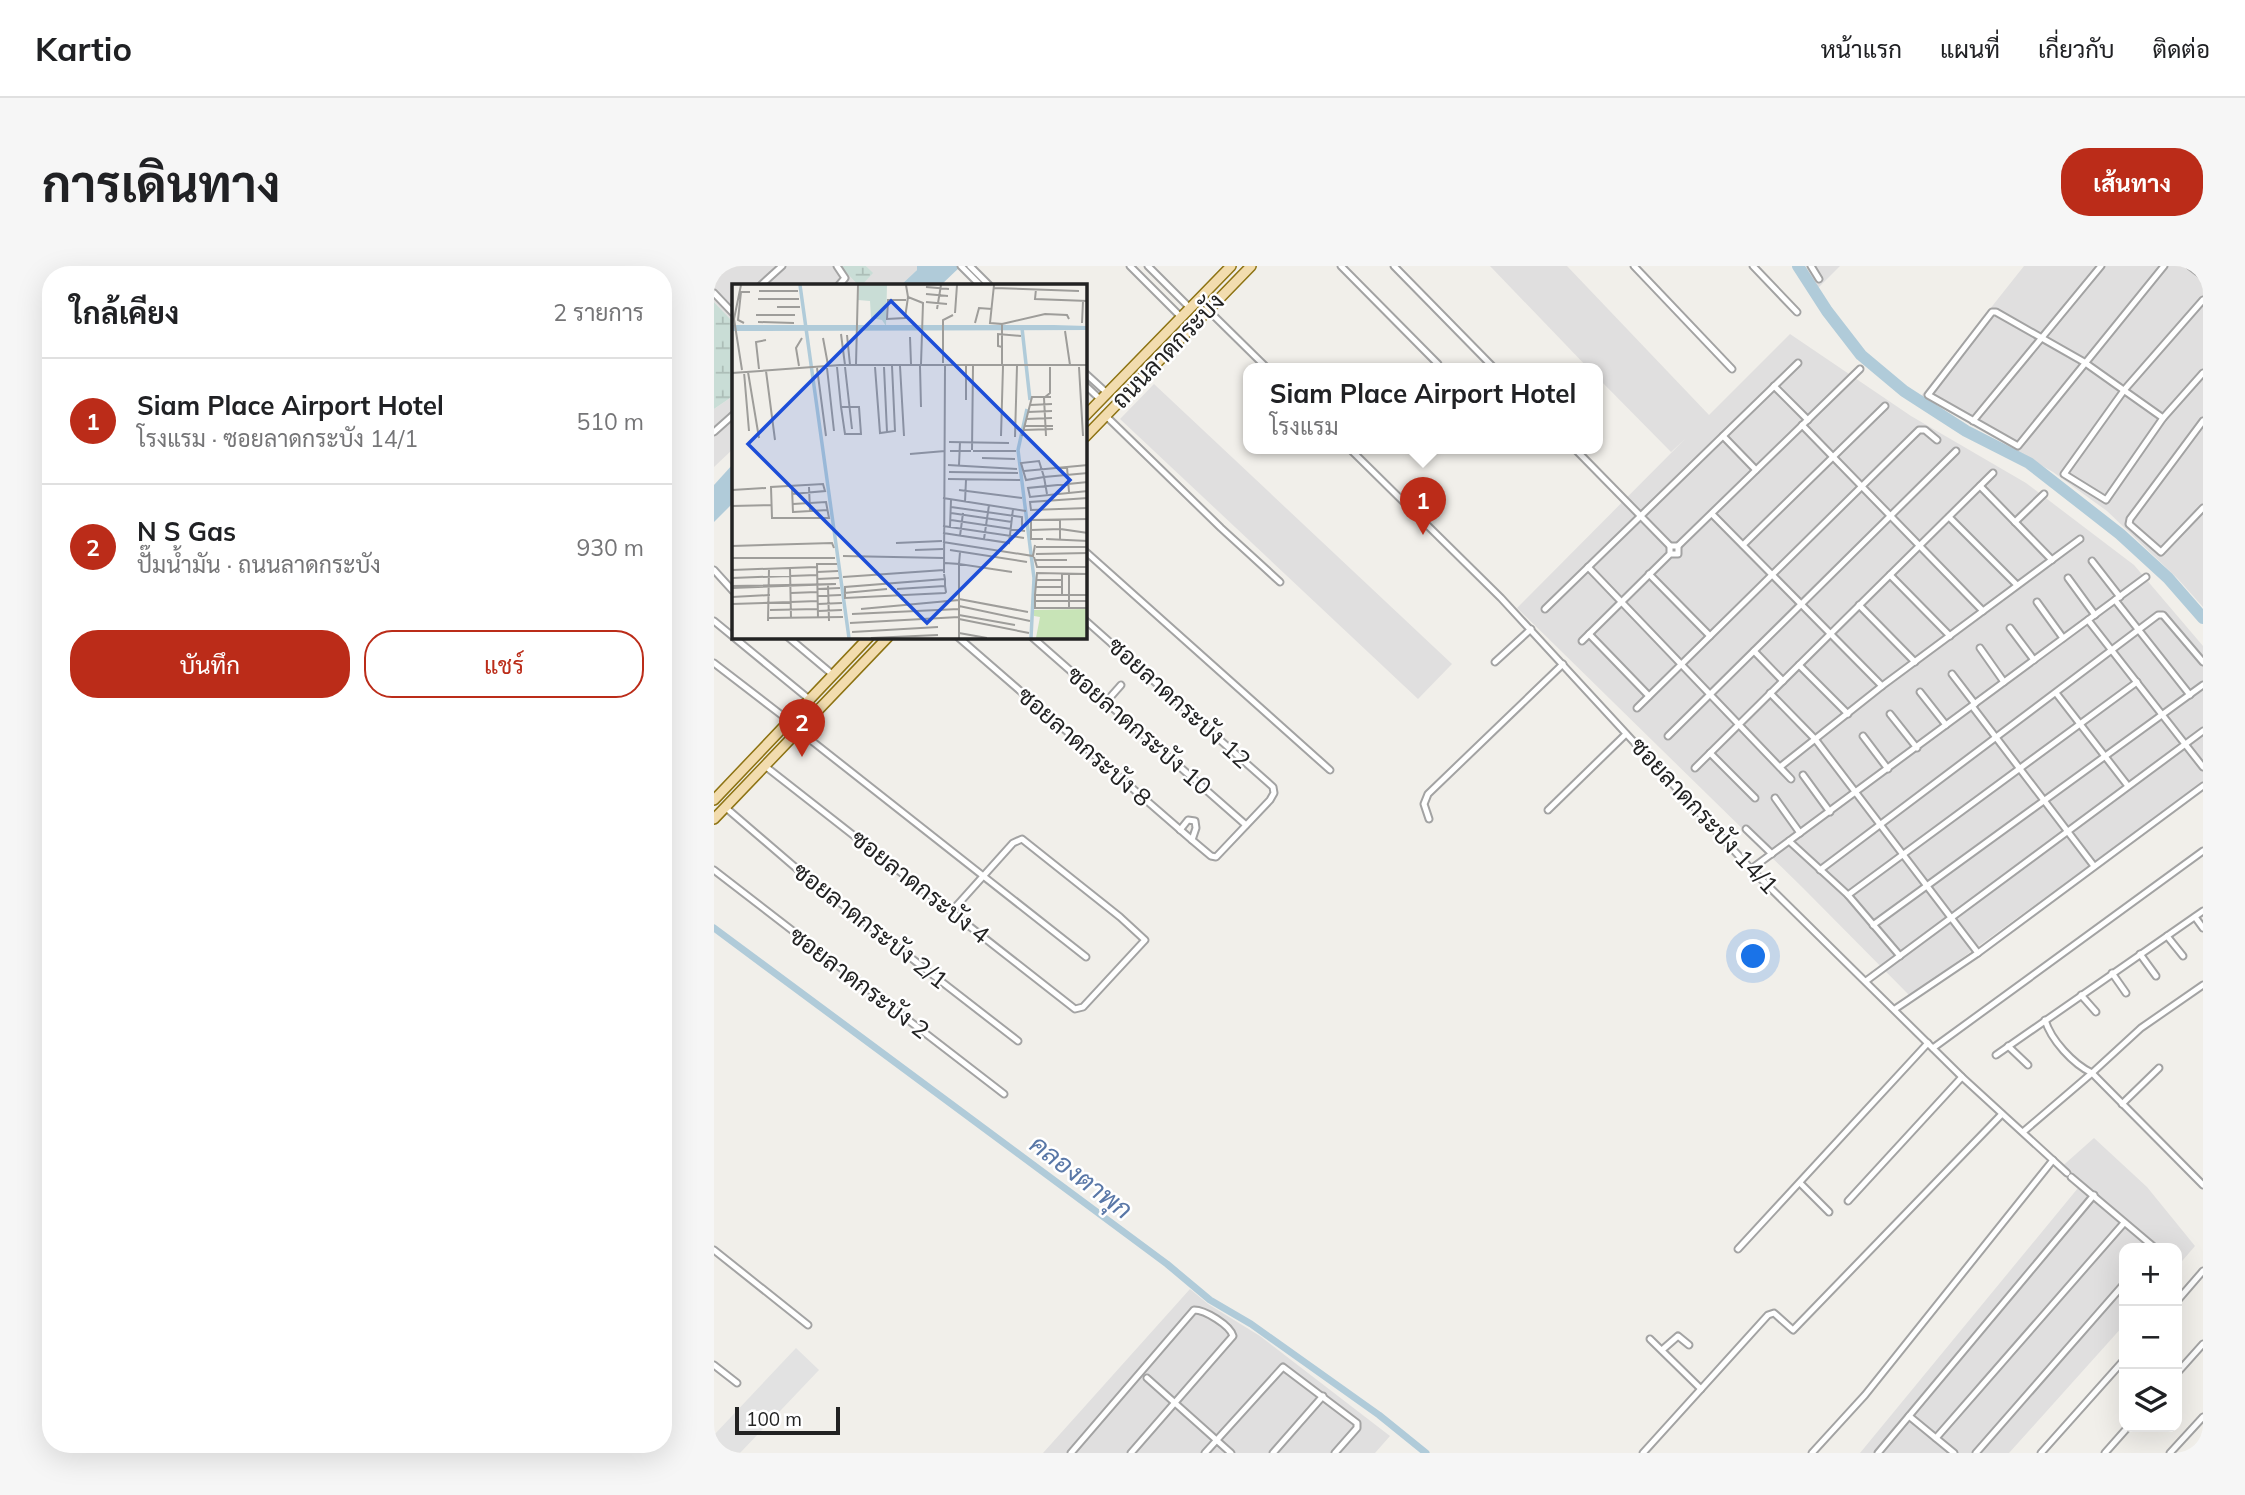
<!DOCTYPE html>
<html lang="th">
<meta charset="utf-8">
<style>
:root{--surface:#fff;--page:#f6f6f6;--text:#202124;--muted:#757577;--line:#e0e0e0;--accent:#bb2c19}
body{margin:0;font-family:Mulish,Sarabun,sans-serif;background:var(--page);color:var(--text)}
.controls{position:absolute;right:21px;bottom:21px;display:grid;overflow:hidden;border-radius:14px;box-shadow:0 7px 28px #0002}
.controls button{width:63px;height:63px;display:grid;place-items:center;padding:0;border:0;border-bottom:2px solid var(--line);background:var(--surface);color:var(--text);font:35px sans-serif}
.scale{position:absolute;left:21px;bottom:18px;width:105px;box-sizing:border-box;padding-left:7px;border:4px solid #222;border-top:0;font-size:19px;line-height:24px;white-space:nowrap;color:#222;-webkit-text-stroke:5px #fff;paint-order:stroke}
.you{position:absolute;left:1040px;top:691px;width:24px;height:24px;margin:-18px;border:5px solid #fff;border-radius:50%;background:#1a73e8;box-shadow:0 0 0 10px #1a73e833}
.badge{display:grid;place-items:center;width:46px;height:46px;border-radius:50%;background:var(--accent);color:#fff;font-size:23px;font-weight:700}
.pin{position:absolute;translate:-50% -58px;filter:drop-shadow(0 2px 4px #0008)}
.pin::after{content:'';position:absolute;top:37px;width:24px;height:21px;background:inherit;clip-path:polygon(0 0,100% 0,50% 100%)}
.popup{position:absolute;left:529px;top:97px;width:360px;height:91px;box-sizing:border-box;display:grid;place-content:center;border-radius:14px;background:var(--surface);filter:drop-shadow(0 2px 5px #0005);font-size:23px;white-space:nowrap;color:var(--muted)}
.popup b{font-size:26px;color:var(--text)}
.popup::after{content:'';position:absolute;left:50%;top:100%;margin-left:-14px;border:14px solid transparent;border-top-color:var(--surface)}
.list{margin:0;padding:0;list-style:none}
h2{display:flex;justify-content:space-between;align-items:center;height:91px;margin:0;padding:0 28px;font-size:30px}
h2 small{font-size:23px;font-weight:400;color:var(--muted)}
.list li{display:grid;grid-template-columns:46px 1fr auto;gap:21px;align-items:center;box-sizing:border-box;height:126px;padding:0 28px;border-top:2px solid var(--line)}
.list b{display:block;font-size:26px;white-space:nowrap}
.list p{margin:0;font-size:23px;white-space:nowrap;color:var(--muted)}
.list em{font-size:23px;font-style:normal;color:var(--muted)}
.actions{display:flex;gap:14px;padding:21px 28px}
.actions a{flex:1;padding:16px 0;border:2px solid var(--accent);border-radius:28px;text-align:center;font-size:24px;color:var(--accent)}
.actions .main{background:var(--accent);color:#fff}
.icon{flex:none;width:38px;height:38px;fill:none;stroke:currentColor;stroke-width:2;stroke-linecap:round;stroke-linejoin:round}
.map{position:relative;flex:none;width:1489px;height:1187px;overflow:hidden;border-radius:28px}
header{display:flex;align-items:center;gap:42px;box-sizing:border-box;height:98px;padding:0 35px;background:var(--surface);border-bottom:2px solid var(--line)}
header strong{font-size:33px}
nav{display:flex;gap:38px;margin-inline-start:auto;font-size:24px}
.intro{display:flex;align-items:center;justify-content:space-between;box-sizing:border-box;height:168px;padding:0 42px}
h1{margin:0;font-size:49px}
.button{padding:18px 32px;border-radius:28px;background:var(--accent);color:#fff;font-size:24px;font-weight:700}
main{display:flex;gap:42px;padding:0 42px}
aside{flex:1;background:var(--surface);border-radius:28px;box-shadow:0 7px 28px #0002}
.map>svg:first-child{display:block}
.residential{fill:#e0dfdf}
.wetland{fill:url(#wetland-marsh)}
.parking{fill:#e2e2e2}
.water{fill:#b0cbd9}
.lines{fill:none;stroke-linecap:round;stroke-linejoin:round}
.canal{stroke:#b0cbd9;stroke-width:7}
.river{stroke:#b0cbd9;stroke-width:12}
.street-casing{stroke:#a3a3a3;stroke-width:9}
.primary-casing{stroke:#8d7313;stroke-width:12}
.street{stroke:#fff;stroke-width:5}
.primary{stroke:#f2dcae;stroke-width:9}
.labels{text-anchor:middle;stroke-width:5;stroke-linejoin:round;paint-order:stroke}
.street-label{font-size:24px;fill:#222;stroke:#fff}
.water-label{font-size:26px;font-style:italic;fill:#5977a7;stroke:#fff}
.inset-river{fill:none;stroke:#b0cbd9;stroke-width:3.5}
.inset-road{fill:none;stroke:#9e9d9a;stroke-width:2}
.view{fill:#1d4ed8;fill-opacity:0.15;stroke:#1d4ed8;stroke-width:3.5}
.inset-edge{fill:none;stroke:#222;stroke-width:3.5}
</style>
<header>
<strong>Kartio</strong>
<nav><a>หน้าแรก</a><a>แผนที่</a><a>เกี่ยวกับ</a><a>ติดต่อ</a></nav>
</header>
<div class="intro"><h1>การเดินทาง</h1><a class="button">เส้นทาง</a></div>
<main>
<aside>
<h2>ใกล้เคียง<small>2 รายการ</small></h2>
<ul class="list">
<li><span class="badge">1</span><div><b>Siam Place Airport Hotel</b><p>โรงแรม · ซอยลาดกระบัง 14/1</p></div><em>510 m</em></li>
<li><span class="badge">2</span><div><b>N S Gas</b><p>ปั๊มน้ำมัน · ถนนลาดกระบัง</p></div><em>930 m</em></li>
</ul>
<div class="actions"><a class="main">บันทึก</a><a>แชร์</a></div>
</aside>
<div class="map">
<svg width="1489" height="1187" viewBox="0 0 1489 1187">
<defs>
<pattern id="wetland-marsh" width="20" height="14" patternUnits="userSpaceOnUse" patternTransform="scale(1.75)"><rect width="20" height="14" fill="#c9ddd6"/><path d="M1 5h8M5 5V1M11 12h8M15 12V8" fill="none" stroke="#acbdb7"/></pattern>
</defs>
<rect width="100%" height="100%" fill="#f1efea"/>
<!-- residential -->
<g class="residential">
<polygon points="0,0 126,0 144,19 19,19 19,56 0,36"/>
<polygon points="152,0 203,0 203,4 187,19 148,19 158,7"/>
<polygon points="776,0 853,0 995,149 1076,68 1197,150 1312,217 1420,299 1489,380 1489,516 1196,730 1089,622 803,342 971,173 957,186 884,112 884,103 875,103"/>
<polygon points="1092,0 1126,0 1104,22"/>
<polygon points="1310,0 1489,0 1489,341 1464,313 1393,245 1339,206 1207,130"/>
<polygon points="440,118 738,398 704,433 406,153"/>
<polygon points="19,130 19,183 0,201 0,143"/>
<polygon points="1380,872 1433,921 1481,980 1463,1001 1463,982 1410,982 1410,1059 1295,1187 1146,1187 1364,922 1344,904"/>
<polygon points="476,1023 494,1038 546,1070 676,1170 661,1187 329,1187"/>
</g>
<!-- wetland -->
<g class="wetland">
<polygon points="126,0 152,0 159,7 148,19 144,19"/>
<polygon points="0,36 19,56 19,130 0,143"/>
</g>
<!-- parking -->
<polygon class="parking" points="82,1082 105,1104 26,1187 0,1187 0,1169"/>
<!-- water -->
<g class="water">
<polygon points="203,0 247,0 227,19 187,19 203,4"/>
<polygon points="19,198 19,237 0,256 0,219"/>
</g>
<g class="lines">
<!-- canal -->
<polyline class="canal" points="0,662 453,998 496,1034 537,1058 665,1149 712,1187"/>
<!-- river -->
<polyline class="river" points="1084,0 1113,45 1147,89 1190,125 1252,165 1315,197 1406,268 1454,312 1489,352"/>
<!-- street casing -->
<g class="street-casing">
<g id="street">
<polyline points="123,0 131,12 125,19"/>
<polyline points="247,0 266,19"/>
<polyline points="256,0 275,19"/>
<polyline points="416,0 467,51"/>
<polyline points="434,0 476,42"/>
<polyline points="627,0 724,98"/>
<polyline points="680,0 781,103"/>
<polyline points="920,0 1018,103"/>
<polyline points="1039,0 1083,46"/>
<polyline points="1097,0 1105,13"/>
<polyline points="1476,0 1489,10"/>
<polyline points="47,19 68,0"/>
<polyline points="0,27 19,47"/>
<polyline points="1489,34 1411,123 1350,208 1392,234 1449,152 1489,107"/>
<polyline points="494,44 554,103"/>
<polyline points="371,107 393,127"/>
<polyline points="371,119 387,134"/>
<polyline points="1060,120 1094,154"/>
<polyline points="392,150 507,262 566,316"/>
<polyline points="1449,152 1370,96 1282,46 1278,46 1214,129 1304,180 1450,0"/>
<polyline points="1259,155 1387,0"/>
<polyline points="1489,155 1416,253 1415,258 1447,286 1489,242"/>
<polyline points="1088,159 1269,345"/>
<polyline points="0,166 19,149"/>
<polyline points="1009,170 1042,204"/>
<polyline points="636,183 787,332 1037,603 1248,811 1353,907"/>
<polyline points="861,183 956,280"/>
<polyline points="1266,220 1338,294"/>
<polyline points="998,248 1168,420"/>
<polyline points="1235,251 1303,319"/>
<polyline points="1301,256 1330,228"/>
<polyline points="1029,279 1171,140"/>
<polyline points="964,280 1146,103"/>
<polyline points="371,285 616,504"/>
<polyline points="1378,295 1406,331"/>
<polyline points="874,301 1077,513"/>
<polyline points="0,304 19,325"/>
<polyline points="935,308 996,370"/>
<polyline points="1176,309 1236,370"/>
<polyline points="1354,312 1381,349"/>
<polyline points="1401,334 1476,429"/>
<polyline points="1323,336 1349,372"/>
<polyline points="1145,339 1201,396"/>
<polyline points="831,343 1084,97"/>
<polyline points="1374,354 1489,501"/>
<polyline points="0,355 95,433"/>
<polyline points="1296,362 1320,394"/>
<polyline points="875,368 935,430"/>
<polyline points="74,371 118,408"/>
<polyline points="244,371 478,574 497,590 502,591 556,534 560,527 559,521 371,354"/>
<polyline points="318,371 532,559"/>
<polyline points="868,375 956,288 964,288 964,280 956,280 956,288"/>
<polyline points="1266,382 1290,416"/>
<polyline points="1040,385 1069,415"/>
<polyline points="781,396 817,363"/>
<polyline points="0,397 74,454"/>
<polyline points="1085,399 1134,448"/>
<polyline points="1238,408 1261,438"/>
<polyline points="1206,426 1232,459"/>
<polyline points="1056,427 1101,473 1264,687"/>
<polyline points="1342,427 1414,520"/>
<polyline points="392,436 407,419"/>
<polyline points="1258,440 1380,600"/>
<polyline points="923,442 1205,164 1211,164 1223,174"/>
<polyline points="1176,448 1203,482"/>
<polyline points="84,464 372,691"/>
<polyline points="954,470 1242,185"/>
<polyline points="1149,470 1174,503"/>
<polyline points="996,487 1041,532"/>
<polyline points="51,500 361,743 369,741 431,674 406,651 308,573 299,577 237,646"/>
<polyline points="1066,501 1168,420 1366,273"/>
<polyline points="981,502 1279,207"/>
<polyline points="1089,509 1116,546"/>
<polyline points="1061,532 1086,567"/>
<polyline points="11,541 89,608 304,775"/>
<polyline points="834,544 912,468"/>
<polyline points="715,553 710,538 714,528 849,398"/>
<polyline points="1032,563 1058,588"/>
<polyline points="466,564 474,554 481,555 482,562 478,574"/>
<polyline points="1075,575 1134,629 1186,690"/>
<polyline points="1037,603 1432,311"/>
<polyline points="0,604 290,828"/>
<polyline points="1106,604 1444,349 1449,349 1489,396"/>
<polyline points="1134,629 1423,416"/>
<polyline points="1481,651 1489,662"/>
<polyline points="1159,659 1489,419"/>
<polyline points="1453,670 1469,690"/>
<polyline points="1426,688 1442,710"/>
<polyline points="1398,707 1412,727"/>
<polyline points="1152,715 1489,465"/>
<polyline points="1367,729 1382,746"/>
<polyline points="1181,743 1264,687 1489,520"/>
<path d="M1331 754C1337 774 1359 798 1378 807L1427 762 1489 719"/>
<polyline points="1294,780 1314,799"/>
<polyline points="1219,782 1489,585"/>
<polyline points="1282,789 1489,645"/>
<polyline points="1408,838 1445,802"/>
<polyline points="1309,866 1378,807 1489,919"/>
<polyline points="1357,911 1441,982"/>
<polyline points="1086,917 1115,946"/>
<polyline points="1134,935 1248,811"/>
<polyline points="1024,983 1214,777"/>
<polyline points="0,984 94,1059"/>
<polyline points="1463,1035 1489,1005"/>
<polyline points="936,1073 987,1123"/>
<polyline points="948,1084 964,1070 975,1079"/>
<polyline points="0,1099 23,1117"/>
<polyline points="1463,1107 1489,1078"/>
<polyline points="433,1112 517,1187"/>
<polyline points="1195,1150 1240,1187"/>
<polyline points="1222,1172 1410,957"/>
<path d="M357 1187 480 1044C491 1044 516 1059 519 1070L417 1187"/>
<polyline points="491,1187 569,1101 643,1157 643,1162 621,1187"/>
<polyline points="559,1187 609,1130"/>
<polyline points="929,1187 1054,1049 1060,1047 1079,1064 1288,848"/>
<polyline points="1098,1187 1151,1129 1339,894"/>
<polyline points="1164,1187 1380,929"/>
<polyline points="1262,1187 1410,1018"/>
<polyline points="1327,1187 1410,1094"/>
<polyline points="1391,1187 1414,1161"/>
<polyline points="1456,1187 1489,1151"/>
</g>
</g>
<!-- primary casing -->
<g class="primary-casing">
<g id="primary">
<polyline points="371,150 517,0"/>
<polyline points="371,171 537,0"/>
<polyline points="0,534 155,371"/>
<polyline points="0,553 174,371"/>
</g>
</g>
<!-- street -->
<use href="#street" class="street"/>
<!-- primary -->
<use href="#primary" class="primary"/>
</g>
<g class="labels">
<!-- street labels -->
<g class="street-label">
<text transform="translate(454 85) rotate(-46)" y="8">ถนนลาดกระบัง</text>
<text transform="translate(465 437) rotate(42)" y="8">ซอยลาดกระบัง 12</text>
<text transform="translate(425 465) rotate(41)" y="8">ซอยลาดกระบัง 10</text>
<text transform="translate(370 481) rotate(41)" y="8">ซอยลาดกระบัง 8</text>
<text transform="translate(990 550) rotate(47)" y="8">ซอยลาดกระบัง 14/1</text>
<text transform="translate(206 621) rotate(38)" y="8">ซอยลาดกระบัง 4</text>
<text transform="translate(156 660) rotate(38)" y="8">ซอยลาดกระบัง 2/1</text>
<text transform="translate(145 717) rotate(37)" y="8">ซอยลาดกระบัง 2</text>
</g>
<!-- water labels -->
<g class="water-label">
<text transform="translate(367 911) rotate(37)" y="9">คลองตาพุก</text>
</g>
</g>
<!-- overview -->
<g transform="translate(18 18)">
<rect width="355" height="355" fill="#f1efea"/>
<path d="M355 325V354H304L308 333 302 332V326Z" fill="#c8e4b7"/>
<path d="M127 1H155L154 42 150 36 139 34 138 17 126 16Z" fill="#c9ddd6"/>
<path d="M0 41H322L355 42 356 46 0 47Z" fill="#b0cbd9"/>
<path class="inset-river" d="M68 1 117 354M290 44 298 116M295 125 286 166 302 294 299 354"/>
<path class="inset-road" d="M9 1 2 35 10 86M174 1 176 13 191 19 189 80M262 1 258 39 270 40V80M194 3 217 5M262 4 347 7M304 5 303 15 356 17M27 7H66M194 10 216 12M26 15H67M174 16H156L155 35 173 34 176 13M194 18 215 20M45 23H68M205 25 209 1M223 29 225 1M24 31H63M26 38 62 39M12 39 6 36 9 8H18M243 39 247 24 260 25M350 39 351 17M270 40 313 30 335 31 337 35M333 47 338 81M109 50 113 81M115 51 118 81M178 53 179 80M91 54 96 81M270 63 266 62V50L289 52M211 79V36L221 31M124 80 126 1M67 82 64 64 70 54M168 82 172 152M188 82 189 123M105 83 109 123 113 150H129L127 123H109M113 83 120 145M143 83 148 149 163 147 160 82M152 83 155 148M347 83 351 152M85 84 94 152M95 84 102 147M27 85 24 58 34 56M34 87 43 156M12 88 17 147M16 88 27 154M0 89 108 81H356M234 116V82M298 121 320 120M296 128 320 127M294 135 320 134M292 142H321M292 146 321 145M269 152 271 82M290 152 300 113H319M314 152 312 114 318 109V83M283 153 285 82M217 158 277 159M240 166 241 82M218 167H239M241 167H284M178 170 213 167M250 174 283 175M216 181 285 185M227 181 228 158M335 183 337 208M292 187 356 181M217 188 286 189M216 195 288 196M356 198 296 204 298 213 356 207M60 203 61 229M77 203 78 227M0 206 34 204M227 206 290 214M60 210 93 207 91 200 39 203 40 234H97L94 218 61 220M315 210 312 193 307 177 289 179 294 196 312 193 356 189M211 214 294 227M356 214 298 218 299 226 356 224M233 218 234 196M0 222 40 221M219 223 290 233V247M61 228 96 226M219 229 280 238M219 236 293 247M211 242 292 254M218 243 219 216M299 246 328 245V235M211 249 277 259 281 225M228 252 231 229M252 255 257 221M311 255H299V236L356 235M314 255 356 257M328 255V245L356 249M211 258 301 272 303 261M164 259 210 257M0 262 100 259 102 264M304 263H356M183 266 211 265M218 266 295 278M228 268 227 280 280 288M304 270 356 269M111 272 212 274M302 273 305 283H356M0 274H103M302 276H335M213 279 227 280V354M58 284 59 334M0 286 85 283M85 288 106 287M212 289 213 82M330 289V311H303V324H356M212 290 213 295V302L214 308 213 309 113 314V303L213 295M111 293 212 286M0 294 85 291M85 295 107 294M304 296H330M96 301 97 337M0 302 104 300 0 304M304 303H330M85 305 108 304M165 305 213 302M59 309 85 308M112 309 155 305M303 311 305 289 356 290M330 311H356M85 312 109 311M0 313 38 311M227 315 296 328M303 317H356M0 320 86 317M86 320 110 319M227 322 298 337M337 324V289M129 325 227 316M38 326 86 325M86 327 110 326M120 330 227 325M227 331 283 341M37 334 111 333M86 334 85 280H105M227 335 297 349M36 337 37 285M118 339 227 333M120 348 206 343M227 349 255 354M139 354 206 351"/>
<path class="view" d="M159 17 338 196 195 339 16 160Z"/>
<rect width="355" height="355" class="inset-edge"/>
</g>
</svg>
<div class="controls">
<button>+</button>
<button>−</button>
<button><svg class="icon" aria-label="layers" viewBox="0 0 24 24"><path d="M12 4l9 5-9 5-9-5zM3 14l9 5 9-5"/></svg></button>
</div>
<div class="scale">100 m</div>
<div class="you"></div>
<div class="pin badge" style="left:709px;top:269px">1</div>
<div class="popup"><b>Siam Place Airport Hotel</b>โรงแรม</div>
<div class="pin badge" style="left:88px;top:491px">2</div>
</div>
</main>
